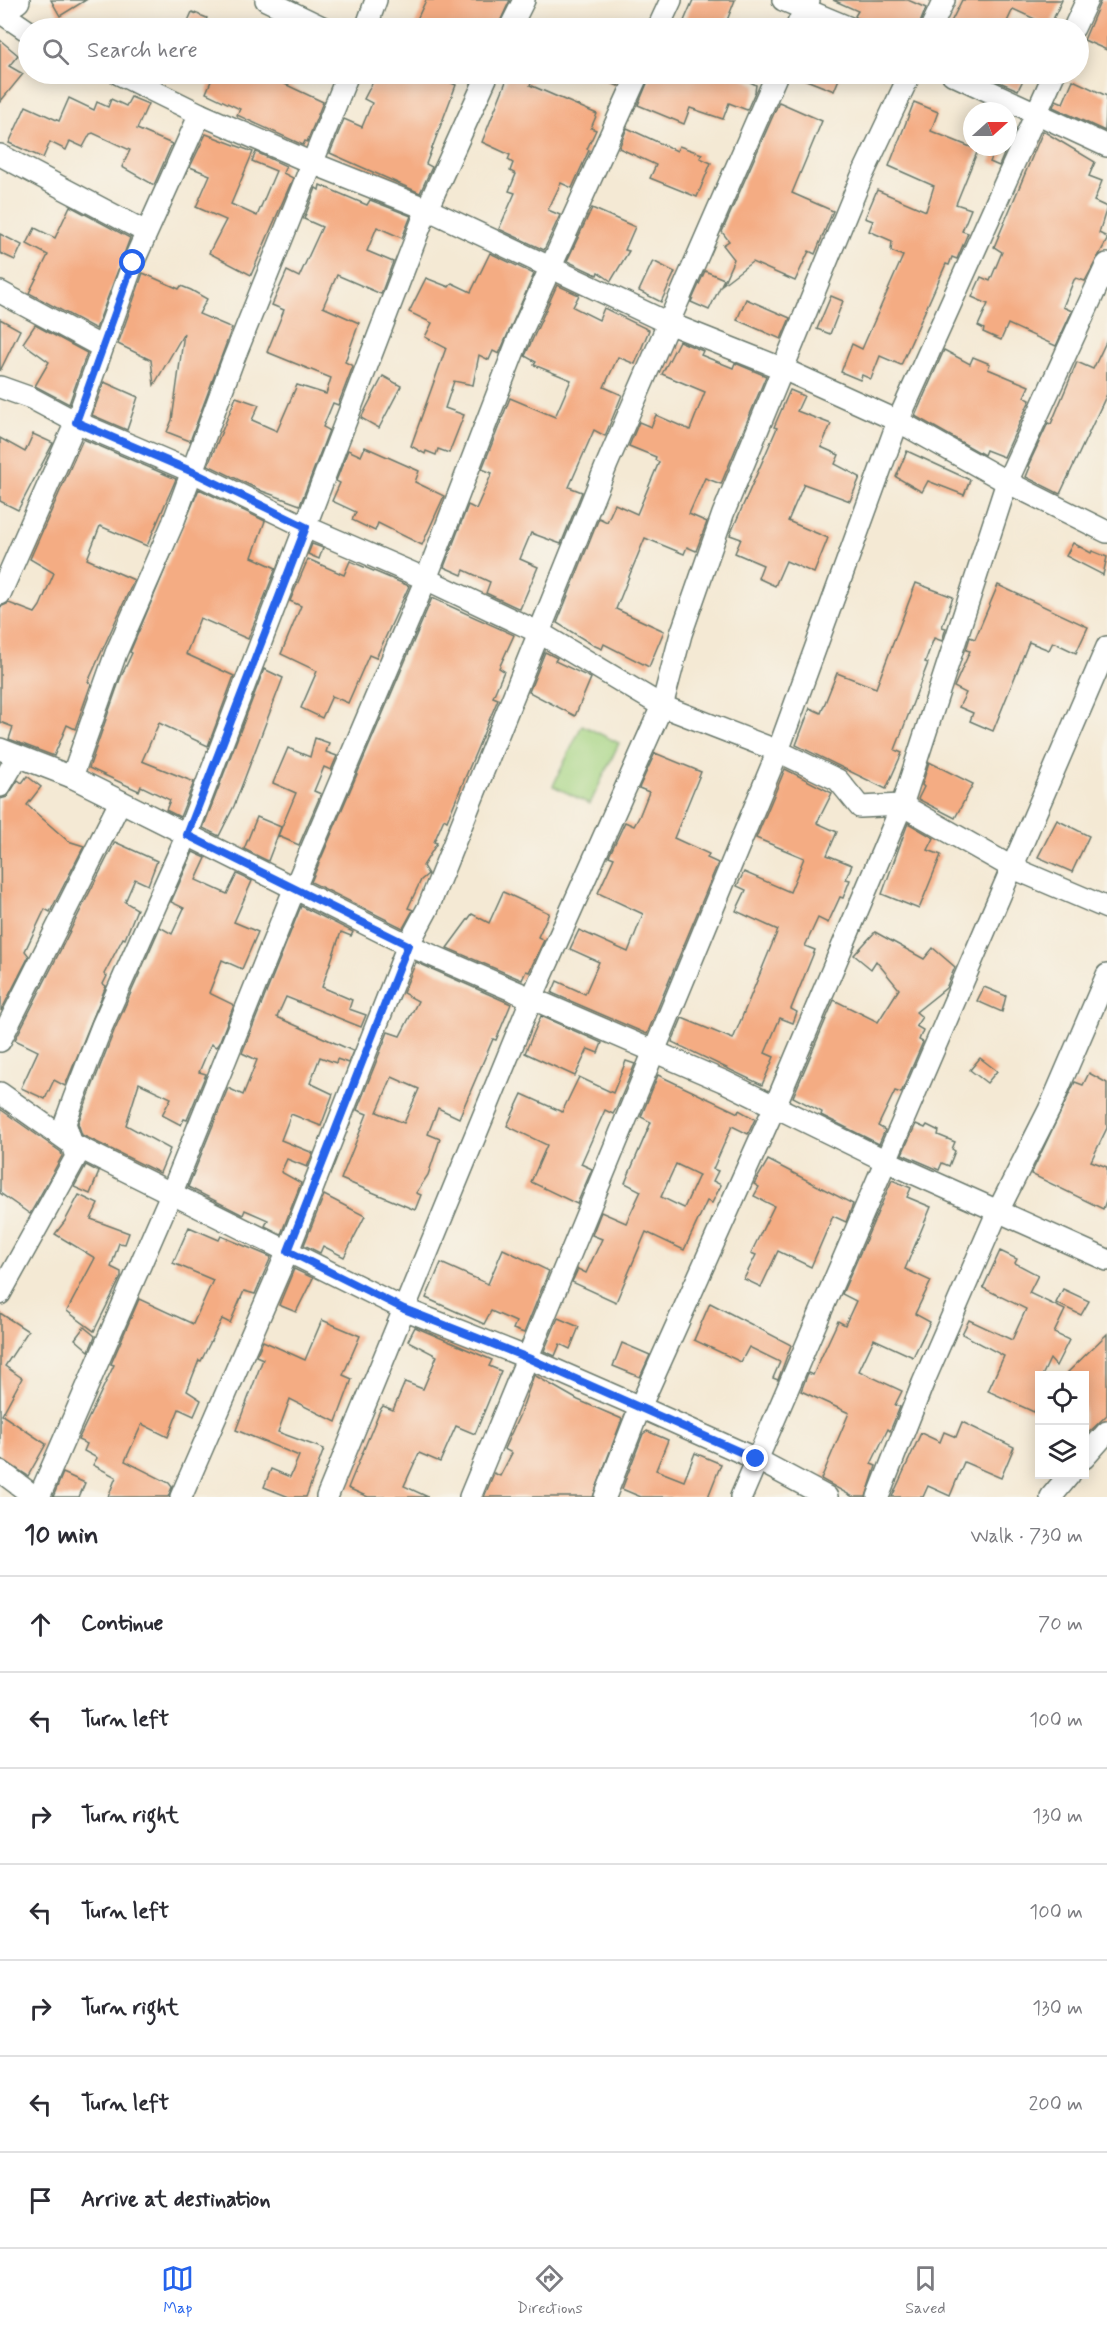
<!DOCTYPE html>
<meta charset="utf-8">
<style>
:root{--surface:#fff;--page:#f2f2f3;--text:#2b2b33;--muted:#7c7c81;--line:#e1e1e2;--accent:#2563eb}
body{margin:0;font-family:Mynerve,sans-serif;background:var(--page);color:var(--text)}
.controls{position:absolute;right:18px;bottom:18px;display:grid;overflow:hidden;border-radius:0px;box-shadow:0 3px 15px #0003}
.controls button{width:54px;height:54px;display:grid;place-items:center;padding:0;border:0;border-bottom:2px solid var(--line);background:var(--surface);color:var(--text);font:30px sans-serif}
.compass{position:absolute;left:963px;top:102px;width:54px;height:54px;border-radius:50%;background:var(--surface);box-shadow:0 3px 15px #0003;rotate:69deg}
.stop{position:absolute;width:18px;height:18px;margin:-14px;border:4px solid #2563eb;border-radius:50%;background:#fff}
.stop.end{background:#2563eb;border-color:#fff;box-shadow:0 2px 6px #0008}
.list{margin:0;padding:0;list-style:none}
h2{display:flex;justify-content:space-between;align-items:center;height:78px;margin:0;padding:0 24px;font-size:26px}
h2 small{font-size:20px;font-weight:400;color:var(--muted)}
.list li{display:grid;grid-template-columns:39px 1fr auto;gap:18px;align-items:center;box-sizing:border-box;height:96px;padding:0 24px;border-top:2px solid var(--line)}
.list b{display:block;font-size:22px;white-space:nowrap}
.list em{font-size:20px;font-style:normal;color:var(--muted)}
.icon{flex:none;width:33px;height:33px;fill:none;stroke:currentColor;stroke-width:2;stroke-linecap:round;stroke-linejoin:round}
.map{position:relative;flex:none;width:1107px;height:1497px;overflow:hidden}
.search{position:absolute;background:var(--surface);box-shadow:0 3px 15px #0003;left:18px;right:18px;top:18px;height:66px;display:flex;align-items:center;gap:15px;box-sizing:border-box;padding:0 21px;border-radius:33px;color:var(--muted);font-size:22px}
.sheet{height:750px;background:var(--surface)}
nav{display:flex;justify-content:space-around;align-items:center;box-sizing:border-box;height:84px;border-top:2px solid var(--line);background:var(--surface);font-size:16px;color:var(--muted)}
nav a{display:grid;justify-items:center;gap:3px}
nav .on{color:var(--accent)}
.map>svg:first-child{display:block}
.green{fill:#a4d482;stroke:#62885b;stroke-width:1.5}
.building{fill:#f4ac83;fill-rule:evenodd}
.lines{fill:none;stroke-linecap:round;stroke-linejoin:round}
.minor-casing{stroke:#6a796c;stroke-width:24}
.major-casing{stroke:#6a796c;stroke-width:30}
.minor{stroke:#fff;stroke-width:21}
.major{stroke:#fff;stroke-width:27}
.route{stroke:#2563eb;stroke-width:8}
</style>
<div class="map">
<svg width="1107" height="1497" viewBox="0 0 1107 1497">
<rect width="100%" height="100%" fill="#f7f3e8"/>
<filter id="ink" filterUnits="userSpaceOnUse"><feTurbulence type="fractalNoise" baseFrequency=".0167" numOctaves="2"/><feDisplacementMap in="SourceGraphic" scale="12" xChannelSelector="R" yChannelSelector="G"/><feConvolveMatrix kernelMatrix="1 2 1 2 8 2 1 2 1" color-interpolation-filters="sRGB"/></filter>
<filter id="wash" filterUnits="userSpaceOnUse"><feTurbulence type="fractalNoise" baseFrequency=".008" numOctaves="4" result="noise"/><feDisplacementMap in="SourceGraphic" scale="24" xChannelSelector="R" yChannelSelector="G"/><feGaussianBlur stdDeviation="1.35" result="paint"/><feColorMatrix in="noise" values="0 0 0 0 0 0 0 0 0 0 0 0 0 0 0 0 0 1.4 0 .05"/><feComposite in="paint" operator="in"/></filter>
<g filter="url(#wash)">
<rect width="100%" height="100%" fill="#f4e9d4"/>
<!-- green -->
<polygon class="green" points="582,725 619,743 590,804 553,786"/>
<g id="blocks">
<!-- building -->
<g class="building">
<polygon points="51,0 86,0 60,16"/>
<polygon points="426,0 510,0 497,28 413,28"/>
<polygon points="693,0 735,0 724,28 681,28"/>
<polygon points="833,0 908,0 926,8 918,28 862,28 860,21 855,16 858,11"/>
<polygon points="962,0 1062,0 1050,26 1013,9 1004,28 948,28"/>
<polygon points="1101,0 1107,0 1107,50 1084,40"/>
<polygon points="192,12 207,18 203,28 185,28"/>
<polygon points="0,40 18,55 9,66 23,74 0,102"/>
<polygon points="214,74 281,74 278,81 323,102 307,142 305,141 303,145 237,115 240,109 206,93"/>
<polygon points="377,74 448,74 445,80 456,85 426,164 432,167 420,193 330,153 344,119 362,127 372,103 364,99"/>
<polygon points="509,74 535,74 530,85 597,114 591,128 596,130 587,149 589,150 572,188 561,183 548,210 560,215 544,250 499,229 515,193 509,191 516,174 510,171 513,163 508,160 510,155 482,142"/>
<polygon points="590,74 624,74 618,86"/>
<polygon points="651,74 735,74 756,85 755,92 747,110 729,103 723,119 690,108 684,124 638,105"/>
<polygon points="791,74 841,74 834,91"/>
<polygon points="981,74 1026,74 1018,90"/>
<polygon points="1073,80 1107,96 1105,131 1053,107 1056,100 1063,103"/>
<polygon points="131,97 148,104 137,129 172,144 154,185 122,167 130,150 93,133 90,134 83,147 70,141 66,150 50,142 43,158 9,143 26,106 59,121 69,98 94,110 97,102 108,107 111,99 126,106"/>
<polygon points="779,102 822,121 792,193 833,211 815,254 809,251 795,281 752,262 723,284 734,259 723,245 729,241 722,232"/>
<polygon points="914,102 938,112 931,131 978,150 956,204 971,209 962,231 968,233 957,259 952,257 949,265 946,264 901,365 880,356 871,379 862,375 860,380 841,372 852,344 862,349 903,256 891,251 892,241 869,231 873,221 865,218 877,190 926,211 934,186 889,166"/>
<polygon points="627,128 677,151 679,146 702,154 700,158 711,163 697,197 650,178 656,165 619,148"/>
<polygon points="1043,131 1095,162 1089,176 1102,181 1094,201 1107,207 1099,233 1107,237 1107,240 1085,281 1076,278 1074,280 1063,307 1072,311 1056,346 1008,324 1001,340 983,332 984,329 978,326 988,304 972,297 981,277 990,281 1002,252 994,247"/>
<polygon points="206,134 253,152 231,204 257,216 276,171 252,161 256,152 286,166 283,173 293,178 251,275 209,253 226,220 196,207 210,175 190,167"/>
<polygon points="995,150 1004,154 999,166 990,162"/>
<polygon points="320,185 367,205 370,200 411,216 402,238 377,227 367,251 393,262 381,294 337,275 323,307 359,323 345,362 353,366 338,405 333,403 323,427 329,430 300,505 262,491 208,465 236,397 259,405 252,420 277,431 297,385 326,394 331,378 267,352 284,310 272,305 287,271 299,277 322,227 304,219 316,188 319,190"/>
<polygon points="70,206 130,238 96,329 29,293 48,255 27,244 35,228 55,238"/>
<polygon points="592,208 635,227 625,250 629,251 611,281 598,272 597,275 567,261"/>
<polygon points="0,234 22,245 15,260 0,253"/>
<polygon points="490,253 534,274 499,354 493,351 489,360 479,355 473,385 454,381 445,408 464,415 449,453 438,449 436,455 426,451 425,454 411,446 446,348 425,337 432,323 409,312 426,278 449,287 452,283 471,292"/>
<polygon points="653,261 675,272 661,302 639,291"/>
<polygon points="705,271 724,279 709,310 691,302"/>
<polygon points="143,273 179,289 181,286 191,290 207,299 199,314 232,328 190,441 167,432 172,420 184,333 154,385 151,360 118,344"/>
<polygon points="557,285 579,295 573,307 599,320 604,308 649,330 635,364 618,357 604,387 622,395 605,436 594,430 569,487 582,492 561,544 531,533 520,559 538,567 520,609 486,593 490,582 464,570 462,575 444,567 468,505 476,509 492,473 482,469 510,398 555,417 571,380 534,365 536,362 525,356"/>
<polygon points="831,296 843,301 830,334 817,329"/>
<polygon points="746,299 790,318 781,339 737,320"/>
<polygon points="0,319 20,330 0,371"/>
<polygon points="35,325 87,353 69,404 35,386 49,362 23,343"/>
<polygon points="1107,340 1107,394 1060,494 1026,477 1030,467 1028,466 1048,423 1051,424 1077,362 1093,369"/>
<polygon points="679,341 703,351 701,355 733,368 735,363 766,376 721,484 705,478 689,514 707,522 696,551 687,547 684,554 645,538 630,574 616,609 664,631 649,667 604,644 602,649 593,645 557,623 599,518 607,522 615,504 637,514 659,462 655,460 656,457 629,446 639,422 651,427 656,415 690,430 705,392 662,374"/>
<polygon points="944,350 970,364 973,357 990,364 988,369 1029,386 1024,397 1030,400 1004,457 986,450 984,455 915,416"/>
<polygon points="383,376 401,386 379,428 361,418"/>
<polygon points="104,382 138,397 127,430 92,415"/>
<polygon points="790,390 804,396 797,411 831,424 821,447 839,455 835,464 860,477 850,501 804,484 788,521 828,538 814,573 786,561 775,586 758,578 763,565 735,553 741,539 730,535 777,428 774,427"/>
<polygon points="33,434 53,443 18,510 0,501 0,438 25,452"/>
<polygon points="83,439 176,479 147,546 100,526 87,559 134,580 88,682 91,684 75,729 67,725 54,756 9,739 13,727 0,722 0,607 9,603 35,613 40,606 54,573 30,559"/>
<polygon points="365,447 419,471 415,482 444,496 422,545 378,523 375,531 352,520 356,512 332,501 340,483 336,481 348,450 361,456"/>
<polygon points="907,451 970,480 964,495 928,481 922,492 896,477"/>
<polygon points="199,489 265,521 252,557 276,568 248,639 200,618 186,654 234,676 208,746 159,723 142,761 194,782 180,817 166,810 170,800 141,786 139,791 89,768 120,679 132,653 130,652"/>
<polygon points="1073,543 1091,553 1092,551 1107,557 1103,575 1066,556"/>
<polygon points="312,544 323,548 319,559 308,554"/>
<polygon points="308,559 344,575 350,561 409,586 376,658 369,655 348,703 332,696 322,718 301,708 317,671 281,654 301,606 290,601"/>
<polygon points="916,583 953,597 942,627 946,628 942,641 934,638 925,662 928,663 895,750 902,753 886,789 796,745 810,708 821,713 837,673 876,688"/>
<polygon points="998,585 1088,627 1076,653 1053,642 1049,650 1029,642 993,731 970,721 973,713 959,707 966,693 954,687 970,651 966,650 970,637 975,639"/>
<polygon points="432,598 514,635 499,668 504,671 493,697 498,699 447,821 444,819 434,842 437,843 423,866 428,874 421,880 408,908 413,910 403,928 311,882"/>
<polygon points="545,652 557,658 555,661 591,678 575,716 529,692"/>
<polygon points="264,669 283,678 234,806 219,836 203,828"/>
<polygon points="315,738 329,743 326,752 337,756 331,770 324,767 314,791 321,794 299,845 278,836 296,793 273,783 288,748 310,757"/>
<polygon points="655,753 701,772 674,838 709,854 707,858 718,863 647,1034 552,993 557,981 585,994 599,962 570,949 579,930 628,952 643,914 598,893 614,858 609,856 625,822 634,826 639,817 649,792 639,788"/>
<polygon points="929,762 973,784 955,818 918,799 924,787 922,785"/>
<polygon points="785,769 832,793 817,823 837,832 827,855 852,865 846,879 850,880 843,898 840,897 828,923 818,918 805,946 815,950 791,1009 797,1012 793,1023 780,1018 765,1053 774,1057 762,1085 672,1042 682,1018 733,1039 747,1005 778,930 736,911 746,890 737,886 744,872 790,892 804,858 756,838"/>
<polygon points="27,776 41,787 27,805 68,841 84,846 50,912 45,909 25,951 29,956 1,1011 0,799 7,797 18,780 22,783"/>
<polygon points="257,817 281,827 268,861 244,849"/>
<polygon points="1057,820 1089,836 1072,872 1038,857"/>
<polygon points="908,823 934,838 928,850 941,855 919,909 882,894"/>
<polygon points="115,842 157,861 148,885 135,879 125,902 137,909 125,939 123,938 104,974 107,976 103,984 106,986 65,1086 54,1080 45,1099 21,1088 38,1051 15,1040"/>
<polygon points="193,852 206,858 196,880 227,894 237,874 252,881 234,922 258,932 242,969 222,960 209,993 234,1005 219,1043 216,1047 211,1044 199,1072 206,1074 187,1120 184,1119 181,1125 162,1115 171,1098 139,1083 126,1125 170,1149 160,1173 82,1135 78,1123 114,1031 160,927 172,934 184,908 171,902"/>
<polygon points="503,892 549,913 538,937 544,940 529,972 526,971 522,980 447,948 472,914 489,923"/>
<polygon points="301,906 353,932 351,936 341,932 322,987 352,1000 349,1009 366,1015 361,1027 286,997 277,1017 353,1051 348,1063 337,1059 336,1063 320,1057 310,1083 333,1094 321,1126 291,1114 281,1140 313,1153 307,1167 287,1159 281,1172 301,1183 281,1234 265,1226 268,1220 245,1210 243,1215 188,1187 228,1088 243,1095 257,1060 242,1053"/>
<polygon points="875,932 924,959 933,948 955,967 946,988 916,1012 922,1017 916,1026 923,1030 919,1040 923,1042 901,1093 895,1091 878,1126 885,1130 879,1144 821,1115 822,1112 793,1097 834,1000 878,1022 899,989 876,961 871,969 854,955"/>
<path d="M416 962 511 1004 496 1040 493 1039 459 1118 438 1108 428 1134 440 1139 428 1175 416 1193 421 1195 415 1210 341 1179 367 1114 357 1110 388 1032 400 1036 418 1001 403 993ZM392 1077 419 1089 404 1123 377 1112Z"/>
<polygon points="984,987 1006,996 1002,1012 977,1001"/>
<polygon points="541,1016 602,1043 598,1053 588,1049 575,1076 525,1053"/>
<polygon points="980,1058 997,1071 987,1083 970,1070"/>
<polygon points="626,1061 635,1064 617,1107 613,1114 605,1110 581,1164 592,1169 577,1204 531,1182 547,1145 507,1126 522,1094 562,1112 579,1077 613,1093"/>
<polygon points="1089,1073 1107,1083 1107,1128 1091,1161 1107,1167 1107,1198 1103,1209 1031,1174 1075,1082 1083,1085"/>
<path d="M658 1075 738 1113 739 1110 755 1119 748 1134 732 1126 713 1169 718 1171 713 1181 721 1185 712 1203 707 1201 684 1250 646 1232 616 1302 572 1282 578 1269 586 1273 602 1239 592 1235 601 1212 626 1223 641 1191 625 1183 651 1122 641 1117ZM676 1164 699 1175 684 1208 661 1197Z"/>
<polygon points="0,1109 61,1152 62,1156 30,1214 0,1193"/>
<polygon points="916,1124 925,1128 927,1125 939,1131 938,1135 955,1142 952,1149 955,1151 949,1166 942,1163 939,1170 902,1154"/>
<polygon points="768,1160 853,1204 846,1222 833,1216 811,1267 778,1251 761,1287 744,1279 756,1255 751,1253 774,1206 754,1196 759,1187 754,1184"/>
<polygon points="86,1165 99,1172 90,1194 74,1187"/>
<polygon points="892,1180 911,1188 907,1197 931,1207 905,1269 931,1281 915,1314 930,1322 913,1357 874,1339 859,1371 902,1391 895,1405 900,1407 890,1431 888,1429 871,1464 876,1466 866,1497 853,1497 821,1479 849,1413 801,1391 808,1373 813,1375 838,1321 845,1325 856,1301 842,1294"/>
<polygon points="79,1195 98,1204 91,1219 129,1233 125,1244 119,1243 111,1267 121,1272 121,1277 94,1331 67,1311 95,1258 55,1234 65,1221"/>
<polygon points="324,1195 365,1216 344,1257 323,1246 320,1253 304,1245"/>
<polygon points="189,1227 219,1240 221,1236 271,1257 255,1294 244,1291 230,1323 222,1319 201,1361 199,1360 187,1391 201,1400 194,1416 179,1409 168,1437 142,1424 125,1461 169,1483 172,1487 168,1497 108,1497 116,1477 93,1465 97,1458 84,1451 87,1444 78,1440 114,1365 111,1364 139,1299 193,1324 213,1280 173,1263"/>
<polygon points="503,1249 549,1271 524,1333 513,1329 516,1322 491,1311 484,1324 426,1298 441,1263 488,1284"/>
<polygon points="1000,1251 1017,1259 1015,1263 1038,1275 1029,1293 1065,1310 1054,1333 1069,1340 1056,1366 1050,1359 1042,1376 1040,1376 1040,1401 1034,1412 988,1391 1004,1356 962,1334 969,1320 1012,1340 1026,1309 983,1288"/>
<polygon points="294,1269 313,1278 296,1312 279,1305"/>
<polygon points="1063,1289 1089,1301 1081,1315 1056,1303"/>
<polygon points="710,1303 791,1345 778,1380 773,1378 780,1362 749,1347 741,1362 694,1340"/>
<polygon points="0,1313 28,1331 5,1366 22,1378 2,1415 46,1444 28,1476 0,1458"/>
<polygon points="558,1318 579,1327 570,1349 560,1344 555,1356 544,1351"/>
<polygon points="322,1320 360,1336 343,1375 352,1379 336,1422 290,1399 278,1432 324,1449 306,1497 289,1497 264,1487 271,1469 290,1477 299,1456 236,1430 263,1359 256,1356 263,1341 305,1360"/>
<polygon points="84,1327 95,1336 89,1351 75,1339"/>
<polygon points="415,1327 492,1360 489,1366 501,1371 475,1434 456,1426 440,1462 419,1453 404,1486 428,1497 368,1497 348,1488 380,1410 383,1406 393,1410 405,1382 423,1389 437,1356 408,1341"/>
<polygon points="1107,1334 1107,1415 1084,1437 1084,1376 1064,1376"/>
<polygon points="622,1343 650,1355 640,1377 613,1366"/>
<polygon points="534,1375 578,1400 622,1419 593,1497 484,1497 494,1473 500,1476 512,1453 504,1449 520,1414"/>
<polygon points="962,1422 1014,1447 1001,1478 964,1462 950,1496 928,1486 923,1497 892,1497 921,1433 940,1442 944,1432 956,1437"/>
<polygon points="647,1431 668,1440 656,1470 684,1481 695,1453 721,1464 708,1497 641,1497 622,1489 643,1434"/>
<polygon points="63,1473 85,1483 79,1497 53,1497"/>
</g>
</g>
</g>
<g filter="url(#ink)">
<use href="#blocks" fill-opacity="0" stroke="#6a796c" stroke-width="1.5"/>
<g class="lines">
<!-- minor casing -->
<g class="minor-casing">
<g id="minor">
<polyline points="266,0 324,28"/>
<polyline points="783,0 850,28"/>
<polyline points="0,12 28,31"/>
<polyline points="366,28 376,0"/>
<polyline points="510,28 524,0"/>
<polyline points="658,28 671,0"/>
<polyline points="796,28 809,0"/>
<polyline points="931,28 944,0"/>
<polyline points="1074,28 1087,0"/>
<polyline points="119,74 200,114 312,163 427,209 668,323 781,368 898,421 1007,482 1107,532"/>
<polyline points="952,74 1107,146"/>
<polyline points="200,114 133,263 76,422 193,472 306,527 426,579 540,633 662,706 778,751 838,780 860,807 902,805 1013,868 1107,908"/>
<polyline points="0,155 146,232"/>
<polyline points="0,292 102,347"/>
<polyline points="0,387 31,398 76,422 0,594"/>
<polyline points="0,749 72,777 408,945 725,1082 884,1160 1107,1260"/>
<polyline points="72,777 116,653 173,523 232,363 348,74"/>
<polyline points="0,786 18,756"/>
<polyline points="0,1041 120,802"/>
<polyline points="0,1093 72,1144 404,1309 528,1358 640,1407 756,1459 827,1497"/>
<polyline points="0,1294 76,1157 65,1123 74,1098 102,1026 187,835 427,209 488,74"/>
<polyline points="1084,1458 1107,1432"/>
<polyline points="0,1471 35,1497"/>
<polyline points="39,1497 172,1192 294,890 426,579 520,335 638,74"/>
<polyline points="181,1497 288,1251 408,945 428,908 607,464 777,74"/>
<polyline points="327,1497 531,1000 662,706 681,634 723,514 861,178 910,74"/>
<polyline points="470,1497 778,751 898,421 1054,74"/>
<polyline points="605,1497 640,1407 775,1106 902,805 1007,482 1107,264"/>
<polyline points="741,1497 1107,647"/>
<polyline points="878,1497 923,1383 997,1213 1049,1110 1107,975"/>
<polyline points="1051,1497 1070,1474"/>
</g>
</g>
<!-- major casing -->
<g class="major-casing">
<polyline id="major" points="0,10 16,0"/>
</g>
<!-- minor -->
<use href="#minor" class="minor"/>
<!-- major -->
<use href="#major" class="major"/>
</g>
</g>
<g class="lines" filter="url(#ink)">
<!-- route -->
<polyline class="route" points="133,263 76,422 193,472 306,527 187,835 408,945 288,1251 404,1309 528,1358 756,1459"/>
</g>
</svg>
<div class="controls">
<button><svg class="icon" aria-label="locate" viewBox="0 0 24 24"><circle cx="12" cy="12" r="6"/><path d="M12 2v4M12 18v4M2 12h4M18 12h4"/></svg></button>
<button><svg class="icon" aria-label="layers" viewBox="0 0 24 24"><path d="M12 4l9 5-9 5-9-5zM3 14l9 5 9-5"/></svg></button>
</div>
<svg class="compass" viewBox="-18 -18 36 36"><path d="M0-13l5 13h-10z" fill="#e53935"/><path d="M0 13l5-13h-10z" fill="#7c7c81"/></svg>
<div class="stop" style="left:133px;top:263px"></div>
<div class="stop end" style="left:756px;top:1459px"></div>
<div class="search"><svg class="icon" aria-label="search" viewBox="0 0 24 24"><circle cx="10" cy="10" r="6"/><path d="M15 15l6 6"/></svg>Search here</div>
</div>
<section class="sheet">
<h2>10 min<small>Walk · 730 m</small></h2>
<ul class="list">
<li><svg class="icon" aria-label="ahead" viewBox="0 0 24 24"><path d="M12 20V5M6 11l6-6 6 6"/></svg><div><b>Continue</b></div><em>70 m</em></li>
<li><svg class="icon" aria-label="left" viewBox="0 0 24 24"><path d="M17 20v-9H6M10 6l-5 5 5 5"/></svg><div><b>Turn left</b></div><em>100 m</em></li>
<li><svg class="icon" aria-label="right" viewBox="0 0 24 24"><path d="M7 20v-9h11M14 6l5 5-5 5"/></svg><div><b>Turn right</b></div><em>130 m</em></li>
<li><svg class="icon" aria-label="left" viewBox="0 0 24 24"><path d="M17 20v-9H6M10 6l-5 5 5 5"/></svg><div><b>Turn left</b></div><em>100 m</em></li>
<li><svg class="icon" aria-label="right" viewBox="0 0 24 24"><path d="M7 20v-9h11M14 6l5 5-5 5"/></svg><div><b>Turn right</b></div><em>130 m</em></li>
<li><svg class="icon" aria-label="left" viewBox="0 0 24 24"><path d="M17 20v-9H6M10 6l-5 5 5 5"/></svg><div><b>Turn left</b></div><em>200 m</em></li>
<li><svg class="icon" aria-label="arrive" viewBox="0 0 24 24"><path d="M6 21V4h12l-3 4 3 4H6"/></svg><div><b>Arrive at destination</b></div></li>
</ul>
</section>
<nav>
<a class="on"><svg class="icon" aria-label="map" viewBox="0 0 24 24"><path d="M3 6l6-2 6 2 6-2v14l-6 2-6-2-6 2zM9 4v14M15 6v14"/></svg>Map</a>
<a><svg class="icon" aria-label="directions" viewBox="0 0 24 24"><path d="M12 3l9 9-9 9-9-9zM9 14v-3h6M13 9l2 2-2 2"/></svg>Directions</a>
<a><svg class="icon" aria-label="saved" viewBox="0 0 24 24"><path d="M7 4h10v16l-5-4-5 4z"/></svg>Saved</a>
</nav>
